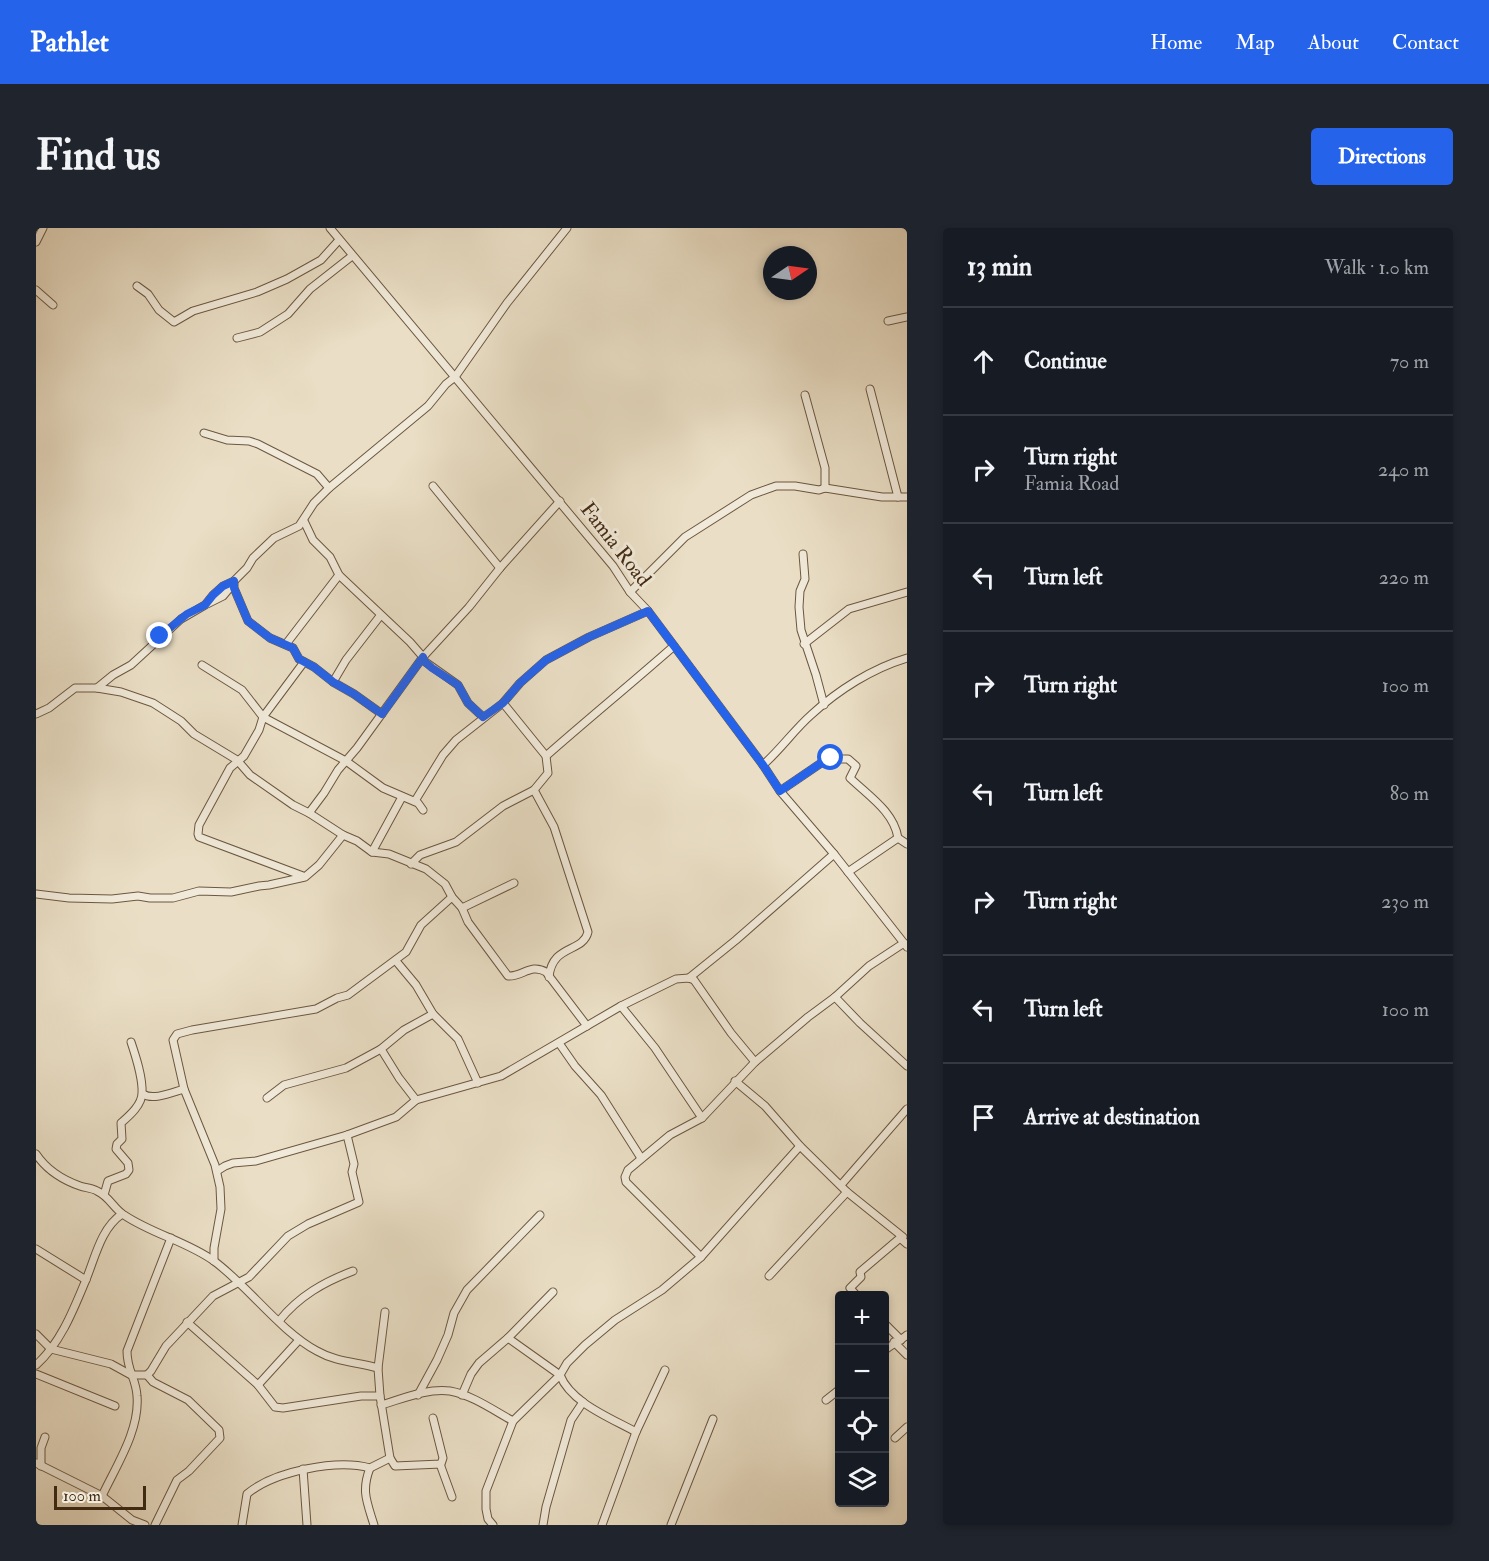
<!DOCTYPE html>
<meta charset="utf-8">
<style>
:root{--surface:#171b24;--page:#20242c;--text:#f1f3f6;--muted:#9ea1a6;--line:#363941;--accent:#2563eb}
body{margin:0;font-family:"IM FELL Double Pica",serif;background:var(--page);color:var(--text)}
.controls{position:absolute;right:18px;bottom:18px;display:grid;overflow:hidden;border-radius:6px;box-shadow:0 3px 9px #0003}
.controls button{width:54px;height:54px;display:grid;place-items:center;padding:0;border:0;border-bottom:2px solid var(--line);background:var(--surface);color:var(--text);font:30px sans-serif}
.compass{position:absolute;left:727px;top:18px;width:54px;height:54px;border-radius:50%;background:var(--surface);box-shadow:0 3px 9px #0003;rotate:77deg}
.scale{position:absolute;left:18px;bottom:15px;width:92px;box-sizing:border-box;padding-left:6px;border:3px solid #422a12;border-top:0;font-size:16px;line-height:21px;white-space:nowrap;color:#422a12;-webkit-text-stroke:4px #f1eada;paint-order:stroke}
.stop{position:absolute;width:18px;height:18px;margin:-14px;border:4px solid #2563eb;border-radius:50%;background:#fff}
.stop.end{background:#2563eb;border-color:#fff;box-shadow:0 2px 6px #0008}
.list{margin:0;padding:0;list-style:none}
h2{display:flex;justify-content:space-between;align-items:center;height:78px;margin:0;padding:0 24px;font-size:26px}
h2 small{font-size:20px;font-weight:400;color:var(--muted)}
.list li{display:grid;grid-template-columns:39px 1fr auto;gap:18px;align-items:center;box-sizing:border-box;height:108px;padding:0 24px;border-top:2px solid var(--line)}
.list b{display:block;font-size:22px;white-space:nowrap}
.list p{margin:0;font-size:20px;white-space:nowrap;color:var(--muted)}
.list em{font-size:20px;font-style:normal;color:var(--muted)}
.icon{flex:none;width:33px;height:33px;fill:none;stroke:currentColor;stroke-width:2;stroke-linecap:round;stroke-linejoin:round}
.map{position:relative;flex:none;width:871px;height:1297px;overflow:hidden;border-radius:6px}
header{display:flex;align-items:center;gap:36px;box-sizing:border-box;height:84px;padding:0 30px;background:var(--accent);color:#fff}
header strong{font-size:28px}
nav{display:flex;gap:33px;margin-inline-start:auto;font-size:21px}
.intro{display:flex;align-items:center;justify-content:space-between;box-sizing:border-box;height:144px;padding:0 36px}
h1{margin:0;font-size:42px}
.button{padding:15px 27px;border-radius:6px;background:var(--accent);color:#fff;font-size:21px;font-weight:700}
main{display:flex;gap:36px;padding:0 36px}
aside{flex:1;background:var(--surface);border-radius:6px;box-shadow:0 3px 9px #0003}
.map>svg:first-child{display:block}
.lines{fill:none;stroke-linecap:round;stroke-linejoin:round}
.minor-casing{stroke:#6c573f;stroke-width:9}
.minor{stroke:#f1eada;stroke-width:7}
.route{stroke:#2563eb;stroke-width:8}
.labels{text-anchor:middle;stroke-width:6;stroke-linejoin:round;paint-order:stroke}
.street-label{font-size:21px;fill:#422a12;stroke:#f1eada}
</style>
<header>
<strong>Pathlet</strong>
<nav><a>Home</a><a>Map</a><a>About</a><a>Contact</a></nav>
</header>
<div class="intro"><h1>Find us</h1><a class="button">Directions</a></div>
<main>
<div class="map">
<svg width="871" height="1297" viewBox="0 0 871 1297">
<rect width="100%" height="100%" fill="#eadfc6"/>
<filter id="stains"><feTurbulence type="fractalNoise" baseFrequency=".00333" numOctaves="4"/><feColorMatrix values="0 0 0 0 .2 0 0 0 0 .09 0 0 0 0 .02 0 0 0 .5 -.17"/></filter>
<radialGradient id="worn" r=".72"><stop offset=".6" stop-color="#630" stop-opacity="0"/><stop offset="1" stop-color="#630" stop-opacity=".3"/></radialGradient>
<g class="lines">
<!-- minor casing -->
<g class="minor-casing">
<g id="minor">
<polyline points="294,0 577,338 594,364 612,383 727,537 744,563 798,626 871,719"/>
<polyline points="0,14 7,0"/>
<polyline points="101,58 112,66 123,82 138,94 157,83 221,64 251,51 285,32 303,12"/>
<polyline points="0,62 17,77"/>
<polyline points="852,93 871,89"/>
<polyline points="201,110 224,104 252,86 274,61 316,28"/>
<polyline points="834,161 862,269"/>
<polyline points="769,167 789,240 789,260"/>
<polyline points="168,205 191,212 213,213 222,216 281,246 293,260"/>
<polyline points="397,258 464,340"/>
<polyline points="268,293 277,312 294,329 303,347 374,414 387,429 388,433 422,457 432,475 447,489"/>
<polyline points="767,326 769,351 764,363 763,379 765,402 780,447 788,477"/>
<polyline points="198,353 198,360 212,393 234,410 257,420 263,431 278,439 297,454 318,466 346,486"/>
<polyline points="594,364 649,309 715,267 740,258 759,258 783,262 789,260 846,269 871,269"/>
<polyline points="171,376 187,368 197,356"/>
<polyline points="250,416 303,347"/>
<polyline points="768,416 813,381 871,364"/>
<polyline points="166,437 206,462 227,489 310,533 347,560 382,575 387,582"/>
<polyline points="297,454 310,432 344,388"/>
<path d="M61 460 85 464 117 475 145 493 158 506 201 532 214 547 257 577 273 585 307 607 321 613 336 624 353 626 390 641 409 656 416 669 426 680 432 694 472 748C486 749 495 735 510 744L551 798"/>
<polyline points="0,486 13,480 39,460 61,460 77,447 95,437 145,391 169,377 177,367 187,358 198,353 211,340 217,330 238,310 263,298 278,275 293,260 392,178 410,156 419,149 471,75 531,0"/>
<path d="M510 528C552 491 596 455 638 418"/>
<path d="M727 537C745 521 758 502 775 487 802 462 837 440 871 430"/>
<path d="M498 562 518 599 552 704C547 725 516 716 513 749"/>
<path d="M744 563 791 531H812L820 538 814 550C833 568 858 584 862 610L871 616"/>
<polyline points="379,573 407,527 420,512 467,475 484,455 510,432 553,409 612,383"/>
<polyline points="273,585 288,565 302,542 321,520 387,429 433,379 464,340 524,273"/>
<polyline points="336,624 366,569"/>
<polyline points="375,636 384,627 420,614 467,578 498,562 512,545 510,528 467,475"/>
<polyline points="812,644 862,610"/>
<polyline points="267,648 163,609 162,606 163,597 194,540 208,528 223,502 227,489 268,434"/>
<polyline points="0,666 33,670 76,671 102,668 114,670 137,670 163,663 195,664 223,658 233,657 269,649 283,637 307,607"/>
<polyline points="426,680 478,655"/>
<polyline points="360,733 380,757 397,786 422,811 442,855"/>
<polyline points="653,750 700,712 798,626"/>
<polyline points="799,769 824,795 871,838"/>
<polyline points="585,778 619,820 666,890"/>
<polyline points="523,815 539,838 565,867 605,930"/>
<polyline points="699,853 729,878 764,918 811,964 867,1009 864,1010 871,1016"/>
<path d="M107 866C117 873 137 864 148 861"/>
<polyline points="231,870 248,857 310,840 345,821"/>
<polyline points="380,872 363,850 345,821 368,802 397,786"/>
<path d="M0 926C10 941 27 952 44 958 50 960 56 960 61 963 73 968 78 981 88 987 116 1006 150 1013 178 1033 212 1058 244 1103 281 1123 300 1134 321 1134 342 1140"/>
<polyline points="181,943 189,938 197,935 220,933 311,907 360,889 380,872 465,848 585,778 640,751 653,750 658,752 695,805 719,834"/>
<polyline points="805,957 871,881"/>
<path d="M68 967 72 953 90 946 93 942 92 935 80 921 81 916 86 911 85 895C93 888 106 877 106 865 107 850 100 829 95 814"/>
<polyline points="0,1021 50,1052"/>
<polyline points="665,1029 590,954 589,949 592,942 634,907 666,890 719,834 772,789 799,769 833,738 868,715"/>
<polyline points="178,1033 178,1020 185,981 184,959 179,937 148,861 137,812 141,806 156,802 280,781 301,770 312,767 370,724 385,697 416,669"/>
<polyline points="733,1048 811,964"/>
<polyline points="821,1068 814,1060 825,1049 824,1044 864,1010"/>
<polyline points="349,1084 342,1140 344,1168 354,1230 359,1238 405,1236 407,1230 397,1190"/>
<path d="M243 1093C263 1068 288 1054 317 1043"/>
<polyline points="151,1094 222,1157 239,1179 247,1180 325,1168 344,1168"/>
<polyline points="848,1095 865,1112"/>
<polyline points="0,1106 15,1121 75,1136 95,1147 111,1147 117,1154 152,1172 183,1202 184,1210 153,1243 141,1252 119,1297"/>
<path d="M472 1110 524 1147C535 1175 575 1190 600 1204"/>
<polyline points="858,1114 871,1127"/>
<path d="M848 1123C856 1116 864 1113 871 1107"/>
<path d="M0 1137C24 1116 37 1083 49 1054 59 1031 64 1001 86 986"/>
<polyline points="0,1146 79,1178"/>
<polyline points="111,1147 115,1143 130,1118 177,1068 213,1049 252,1008 272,996 323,974 316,944 318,936 311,907"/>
<polyline points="222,1157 263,1112"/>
<polyline points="382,1167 401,1132 412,1107 418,1085 431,1062 504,987"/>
<polyline points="426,1167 435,1146 443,1135 472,1110 517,1064"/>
<polyline points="790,1172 804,1161"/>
<path d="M345 1177C366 1171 391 1160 414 1163 436 1167 457 1182 477 1193"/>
<polyline points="859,1210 871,1199"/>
<polyline points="0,1235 66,1268 96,1292 109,1297"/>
<polyline points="404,1236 416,1269"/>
<polyline points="5,1238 5,1220 9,1209"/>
<path d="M334 1240C325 1263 331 1274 338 1297"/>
<polyline points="267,1241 271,1297"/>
<path d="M66 1268C80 1238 104 1202 101 1168 100 1150 91 1143 91 1123L135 1010"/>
<path d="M206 1297 211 1266C238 1243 301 1231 334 1240L354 1230"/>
<polyline points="457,1297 452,1291 450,1281 450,1263 477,1193 524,1147 531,1135 549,1117 579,1092 626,1062 665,1029 764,918"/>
<polyline points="507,1297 510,1279 535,1192 547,1174"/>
<polyline points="566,1297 600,1204 629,1142"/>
<polyline points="635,1297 677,1191"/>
</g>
</g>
<!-- minor -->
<use href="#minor" class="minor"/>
</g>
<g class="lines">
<!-- route -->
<polyline class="route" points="124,408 151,386 169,377 177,367 187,358 198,353 198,360 212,393 234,410 257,420 263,431 278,439 297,454 318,466 346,486 387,429 388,433 396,440 422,457 432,475 447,489 467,475 484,455 510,432 553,409 612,383 727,537 744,563 791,531 795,530"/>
</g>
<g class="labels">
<!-- street labels -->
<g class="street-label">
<text transform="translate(580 316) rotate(52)" y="7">Famia Road</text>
</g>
</g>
<rect width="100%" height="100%" filter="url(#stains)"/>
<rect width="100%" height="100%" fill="url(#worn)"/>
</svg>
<div class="controls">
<button>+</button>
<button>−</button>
<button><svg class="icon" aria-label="locate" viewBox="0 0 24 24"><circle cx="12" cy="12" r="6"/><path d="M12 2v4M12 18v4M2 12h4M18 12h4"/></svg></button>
<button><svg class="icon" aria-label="layers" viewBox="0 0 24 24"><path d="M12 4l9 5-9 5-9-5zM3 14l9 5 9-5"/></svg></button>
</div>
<svg class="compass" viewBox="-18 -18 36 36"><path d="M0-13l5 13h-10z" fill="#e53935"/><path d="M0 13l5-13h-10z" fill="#9ea1a6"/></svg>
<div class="scale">100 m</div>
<div class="stop" style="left:795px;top:530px"></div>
<div class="stop end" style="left:124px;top:408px"></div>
</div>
<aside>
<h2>13 min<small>Walk · 1.0 km</small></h2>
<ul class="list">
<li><svg class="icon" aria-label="ahead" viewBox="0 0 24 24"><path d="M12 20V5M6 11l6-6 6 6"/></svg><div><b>Continue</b></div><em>70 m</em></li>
<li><svg class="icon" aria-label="right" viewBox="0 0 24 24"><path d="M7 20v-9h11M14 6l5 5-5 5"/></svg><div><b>Turn right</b><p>Famia Road</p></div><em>240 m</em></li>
<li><svg class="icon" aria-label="left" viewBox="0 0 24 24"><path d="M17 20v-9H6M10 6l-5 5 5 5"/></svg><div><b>Turn left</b></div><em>220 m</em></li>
<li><svg class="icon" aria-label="right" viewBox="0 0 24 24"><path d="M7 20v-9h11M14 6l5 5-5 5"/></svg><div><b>Turn right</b></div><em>100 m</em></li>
<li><svg class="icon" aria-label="left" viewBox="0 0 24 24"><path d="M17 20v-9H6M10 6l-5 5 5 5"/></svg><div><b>Turn left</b></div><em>80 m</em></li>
<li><svg class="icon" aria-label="right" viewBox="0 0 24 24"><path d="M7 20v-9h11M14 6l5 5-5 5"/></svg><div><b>Turn right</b></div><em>230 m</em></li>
<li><svg class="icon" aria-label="left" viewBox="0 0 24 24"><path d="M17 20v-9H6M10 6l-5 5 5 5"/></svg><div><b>Turn left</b></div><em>100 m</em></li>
<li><svg class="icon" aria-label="arrive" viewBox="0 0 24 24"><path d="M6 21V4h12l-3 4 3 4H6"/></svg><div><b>Arrive at destination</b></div></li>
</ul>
</aside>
</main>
